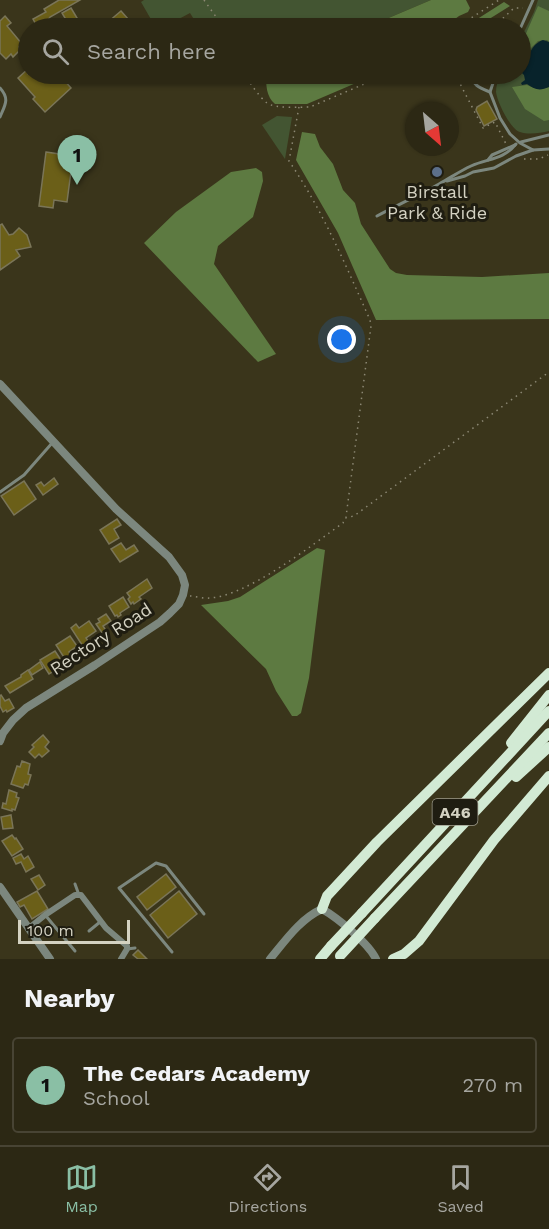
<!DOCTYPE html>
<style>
:root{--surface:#2c2814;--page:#383422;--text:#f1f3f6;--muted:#a6a6a0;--line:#484434;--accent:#8abfa5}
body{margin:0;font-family:"Work Sans",sans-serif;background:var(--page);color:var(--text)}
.compass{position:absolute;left:405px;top:102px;width:54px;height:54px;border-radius:50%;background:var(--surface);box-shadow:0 2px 4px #0004;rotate:152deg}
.scale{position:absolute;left:18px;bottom:15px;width:112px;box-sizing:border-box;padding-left:6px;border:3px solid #d4d2c2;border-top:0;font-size:16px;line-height:21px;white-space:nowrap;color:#d4d2c2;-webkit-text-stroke:4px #1f1d11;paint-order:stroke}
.you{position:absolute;left:342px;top:340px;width:21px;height:21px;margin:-15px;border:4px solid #fff;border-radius:50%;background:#1a73e8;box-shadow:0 0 0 9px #1a73e833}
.badge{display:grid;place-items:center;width:39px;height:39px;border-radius:50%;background:var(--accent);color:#111;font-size:20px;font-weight:700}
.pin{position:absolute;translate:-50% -50px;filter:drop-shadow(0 2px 3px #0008)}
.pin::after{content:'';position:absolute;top:32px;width:21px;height:18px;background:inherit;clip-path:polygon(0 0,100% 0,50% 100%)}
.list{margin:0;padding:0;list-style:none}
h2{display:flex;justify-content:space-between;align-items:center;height:78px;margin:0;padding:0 24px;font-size:26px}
h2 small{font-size:20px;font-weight:400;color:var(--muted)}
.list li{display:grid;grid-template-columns:39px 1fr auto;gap:18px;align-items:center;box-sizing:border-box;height:96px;margin:0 12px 12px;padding:0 12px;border:2px solid var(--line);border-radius:6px}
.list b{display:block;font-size:22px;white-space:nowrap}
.list p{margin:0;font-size:20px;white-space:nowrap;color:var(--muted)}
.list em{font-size:20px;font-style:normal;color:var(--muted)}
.icon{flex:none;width:33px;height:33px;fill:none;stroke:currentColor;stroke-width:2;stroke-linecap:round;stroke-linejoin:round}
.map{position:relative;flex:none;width:549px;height:959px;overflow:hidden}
.search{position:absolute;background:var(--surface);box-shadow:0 2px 4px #0004;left:18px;right:18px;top:18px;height:66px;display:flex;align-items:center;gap:15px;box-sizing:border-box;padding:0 21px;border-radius:33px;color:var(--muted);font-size:22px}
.sheet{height:186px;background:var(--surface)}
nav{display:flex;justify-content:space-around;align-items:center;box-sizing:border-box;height:84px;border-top:2px solid var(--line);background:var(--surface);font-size:16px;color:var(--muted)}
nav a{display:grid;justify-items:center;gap:3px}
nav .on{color:var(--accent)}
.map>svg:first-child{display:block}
.green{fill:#435532}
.forest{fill:#5d7a41}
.water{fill:#08232b}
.building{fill:#6b5f18;stroke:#7a7558;stroke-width:1.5}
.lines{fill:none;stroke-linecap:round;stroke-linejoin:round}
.path{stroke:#8c8874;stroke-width:1.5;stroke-dasharray:1.5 4.5;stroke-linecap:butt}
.service{stroke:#7c877e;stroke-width:3}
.minor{stroke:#7c877e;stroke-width:6}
.tertiary{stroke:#7c877e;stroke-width:8}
.trunk{stroke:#d2ead4;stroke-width:10}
.trunk-bridge{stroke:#d2ead4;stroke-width:10}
.service-dot{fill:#5c6f8a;stroke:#1f1d11;stroke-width:2}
.labels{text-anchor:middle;stroke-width:6;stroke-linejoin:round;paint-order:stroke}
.shield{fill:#1f1d11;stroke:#9e9c8d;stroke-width:1.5}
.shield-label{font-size:16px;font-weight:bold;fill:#d4d2c2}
.poi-label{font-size:18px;fill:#d4d2c2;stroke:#1f1d11}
.street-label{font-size:18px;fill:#d4d2c2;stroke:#1f1d11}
</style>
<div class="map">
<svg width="549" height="959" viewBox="0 0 549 959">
<rect width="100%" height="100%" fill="#3a351b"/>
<!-- green -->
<g class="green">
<polygon points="144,0 431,0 365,28 182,28 195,21 190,13 162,28 156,28 141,2"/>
<path d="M538 0H549V131C540 133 529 135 520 132 511 130 497 102 496 92 496 86 498 79 501 74H520L521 38 534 12Z"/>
<polygon points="277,116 292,117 285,159 262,125"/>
</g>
<!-- forest -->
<g class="forest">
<polygon points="431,0 466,0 470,8 468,12 459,16 443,28 365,28"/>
<polygon points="504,2 510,6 478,26 478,28 459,28 471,23"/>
<polygon points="538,6 549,11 549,42 547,40 538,41 531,48 526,68 521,67 521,59 525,47 521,45"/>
<path d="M266 74H377L307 104H275C266 97 266 84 266 74Z"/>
<path d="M527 85C535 89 540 90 549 87V120L544 121 525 109 512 87Z"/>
<polygon points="302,132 315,134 320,147 333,164 343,190 355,203 361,224 390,269 396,273 407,275 482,277 549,273 549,319 376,320 338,233 296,160"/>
<polygon points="256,168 262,172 263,181 253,217 218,246 214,264 276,354 258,362 144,243 176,212 231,172"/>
<polygon points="317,548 325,550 309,678 301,713 297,716 292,716 276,691 266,669 201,605 228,601 240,597"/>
</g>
<!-- water -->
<path class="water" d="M543 40 549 42V87C540 91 535 90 527 84L522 85 521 83 525 80 524 75 521 72V67L525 68C528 57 531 44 543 40Z"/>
<!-- building -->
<g class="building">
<polygon points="59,0 80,0 50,17 48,20 52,28 38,28 33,19 46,12 44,9"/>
<polygon points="71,8 83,28 71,28 62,13"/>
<polygon points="121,11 136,28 101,28"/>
<polygon points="5,16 11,23 7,26 22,44 19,47 21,49 13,57 11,54 6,59 0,53 0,21"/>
<polygon points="28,69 28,74 53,74 58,79 60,77 62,79 68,74 72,74 64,80 71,88 45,112 33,99 35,97 18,78"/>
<polygon points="487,101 497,119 484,126 476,110 477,107"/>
<polygon points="46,152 73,156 67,202 54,200 53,208 39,206"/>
<polygon points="2,224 9,235 13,234 19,228 27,235 31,247 16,250 20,256 0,270 0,225"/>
<polygon points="54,478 58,484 43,495 36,485 41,482 44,486"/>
<polygon points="24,481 36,499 14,515 1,496"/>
<polygon points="117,519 121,525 114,529 119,538 109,544 100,530"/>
<polygon points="121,543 126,550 134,545 138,551 120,562 111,549"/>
<polygon points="147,579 152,588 139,597 141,599 134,604 133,602 131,604 128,599 130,597 127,593"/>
<polygon points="123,597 129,607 120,613 121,615 118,617 117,615 115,616 109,606"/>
<polygon points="106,614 111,621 103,626 107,632 103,634 96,624 100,622 98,619"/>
<polygon points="89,621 96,631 86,638 90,644 84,648 71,628 76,624 79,628"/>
<polygon points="70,636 77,646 69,652 73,658 67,662 56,645"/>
<polygon points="55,651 61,660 52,666 54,671 49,674 40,660"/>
<polygon points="40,662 43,668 32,675 29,670"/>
<polygon points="28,670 33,679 10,693 5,686 21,677 21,675"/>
<polygon points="1,695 5,701 9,699 14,708 7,712 6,710 3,712 0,706 0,696"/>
<polygon points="43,735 49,742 45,747 49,751 42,757 39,754 35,758 29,752 34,747 32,745"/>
<polygon points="22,761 30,764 28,774 31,775 28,785 25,784 23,788 11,784 17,766 20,767"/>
<polygon points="9,790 17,793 16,797 19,798 15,810 12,809 12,811 2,808 3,803 6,804"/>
<polygon points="11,815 13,828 3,829 1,817"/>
<polygon points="12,835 15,839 16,838 23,849 12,856 2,841"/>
<polygon points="21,854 24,859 28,856 34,867 26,872 21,862 16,864 13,858"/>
<polygon points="166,874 176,887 147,910 137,897"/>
<polygon points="39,875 45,885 38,890 31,879"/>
<polygon points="37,891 48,909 32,919 24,905 20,907 17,902"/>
<polygon points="179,891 197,914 168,938 150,915"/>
<polygon points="138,950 147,959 138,959 133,955"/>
</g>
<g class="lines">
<!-- path -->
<g class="path">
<polyline points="204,0 224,28"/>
<polyline points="450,28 471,18 499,0"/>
<polyline points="488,28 497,24 514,8 523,8"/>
<path d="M243 74C250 82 259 97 267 103 276 109 300 107 310 107L388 74"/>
<polyline points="455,74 483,128 495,122 506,144"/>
<path d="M299 107 289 161C323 211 346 266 370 320L371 326 346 517"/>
<polyline points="524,159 539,159 548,155"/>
<path d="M190 596C196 596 203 599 209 598 246 597 312 545 343 523L345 518 354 516 549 372"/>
</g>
<!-- service -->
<g class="service">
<polyline points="520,29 533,0"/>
<path d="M471 74C473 86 480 88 490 92"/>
<polyline points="496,74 490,92 500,118 510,134 520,143 533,150"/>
<path d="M0 88C10 99 5 105 0 117"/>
<polyline points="521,142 549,135"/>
<polyline points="488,160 492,155 515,145"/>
<polyline points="447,181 465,176 473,172 494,168 516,156 533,150 549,149"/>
<path d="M377 216C398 205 419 195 439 184 450 178 460 171 471 166 489 158 503 160 516 144"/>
<polyline points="0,492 24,475 53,442"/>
<polyline points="75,884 79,895"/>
<polyline points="46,916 75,951"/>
<polyline points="89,931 100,922"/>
<polyline points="127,949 135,948"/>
<polyline points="172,952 119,888 156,863 166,866 204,914"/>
</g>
<!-- minor -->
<polyline class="minor" points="29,928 45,915 75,895 81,895 106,928 127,946 127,949 121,959"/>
<!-- tertiary -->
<g class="tertiary">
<polyline points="0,384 116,509 169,557 182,575 185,585 183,595 179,604 170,613 160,622 95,665 26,708 13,720 3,733 0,741"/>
<polyline points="0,887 50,959"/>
<path d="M270 959C285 941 300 919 322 909 338 918 369 944 376 959"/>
</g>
<!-- trunk -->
<g class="trunk">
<polyline points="511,743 549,695"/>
<polyline points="516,777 549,747"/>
<polyline points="322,909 327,896 377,842 549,673"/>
<polyline points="362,913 549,711"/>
<polyline points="375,918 549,733"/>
<polyline points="320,959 331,946"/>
<polyline points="393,959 404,954 419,941 494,840 549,776"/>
</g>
<!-- trunk-bridge -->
<g class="trunk-bridge">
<polyline points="331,946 362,913"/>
<polyline points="340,956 375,918"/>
</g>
</g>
<!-- markers -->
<circle class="service-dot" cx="437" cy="172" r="6"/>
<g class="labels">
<!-- shield labels -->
<rect class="shield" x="432.5" y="799" width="45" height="26" rx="4.5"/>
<g class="shield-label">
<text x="455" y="818">A46</text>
</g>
<!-- poi labels -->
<g class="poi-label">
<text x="437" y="198">Birstall<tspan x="437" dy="21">Park &amp; Ride</tspan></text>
</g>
<!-- street labels -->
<g class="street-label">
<text transform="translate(101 639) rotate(-33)" y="6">Rectory Road</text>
</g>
</g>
</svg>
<svg class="compass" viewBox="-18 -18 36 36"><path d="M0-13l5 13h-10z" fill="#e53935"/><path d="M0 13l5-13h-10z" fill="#a6a6a0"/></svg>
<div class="scale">100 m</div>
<div class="you"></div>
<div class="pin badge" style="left:77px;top:185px">1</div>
<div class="search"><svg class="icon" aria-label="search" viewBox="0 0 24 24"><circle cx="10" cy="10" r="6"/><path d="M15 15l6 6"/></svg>Search here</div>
</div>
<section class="sheet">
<h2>Nearby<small></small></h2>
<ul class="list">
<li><span class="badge">1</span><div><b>The Cedars Academy</b><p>School</p></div><em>270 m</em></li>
</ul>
</section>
<nav>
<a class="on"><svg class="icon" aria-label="map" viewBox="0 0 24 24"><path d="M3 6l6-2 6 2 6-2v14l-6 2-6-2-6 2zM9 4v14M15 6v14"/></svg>Map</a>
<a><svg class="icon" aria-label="directions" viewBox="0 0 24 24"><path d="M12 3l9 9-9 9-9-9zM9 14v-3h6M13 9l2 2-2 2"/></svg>Directions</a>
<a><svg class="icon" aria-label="saved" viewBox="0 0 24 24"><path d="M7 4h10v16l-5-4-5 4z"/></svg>Saved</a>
</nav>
